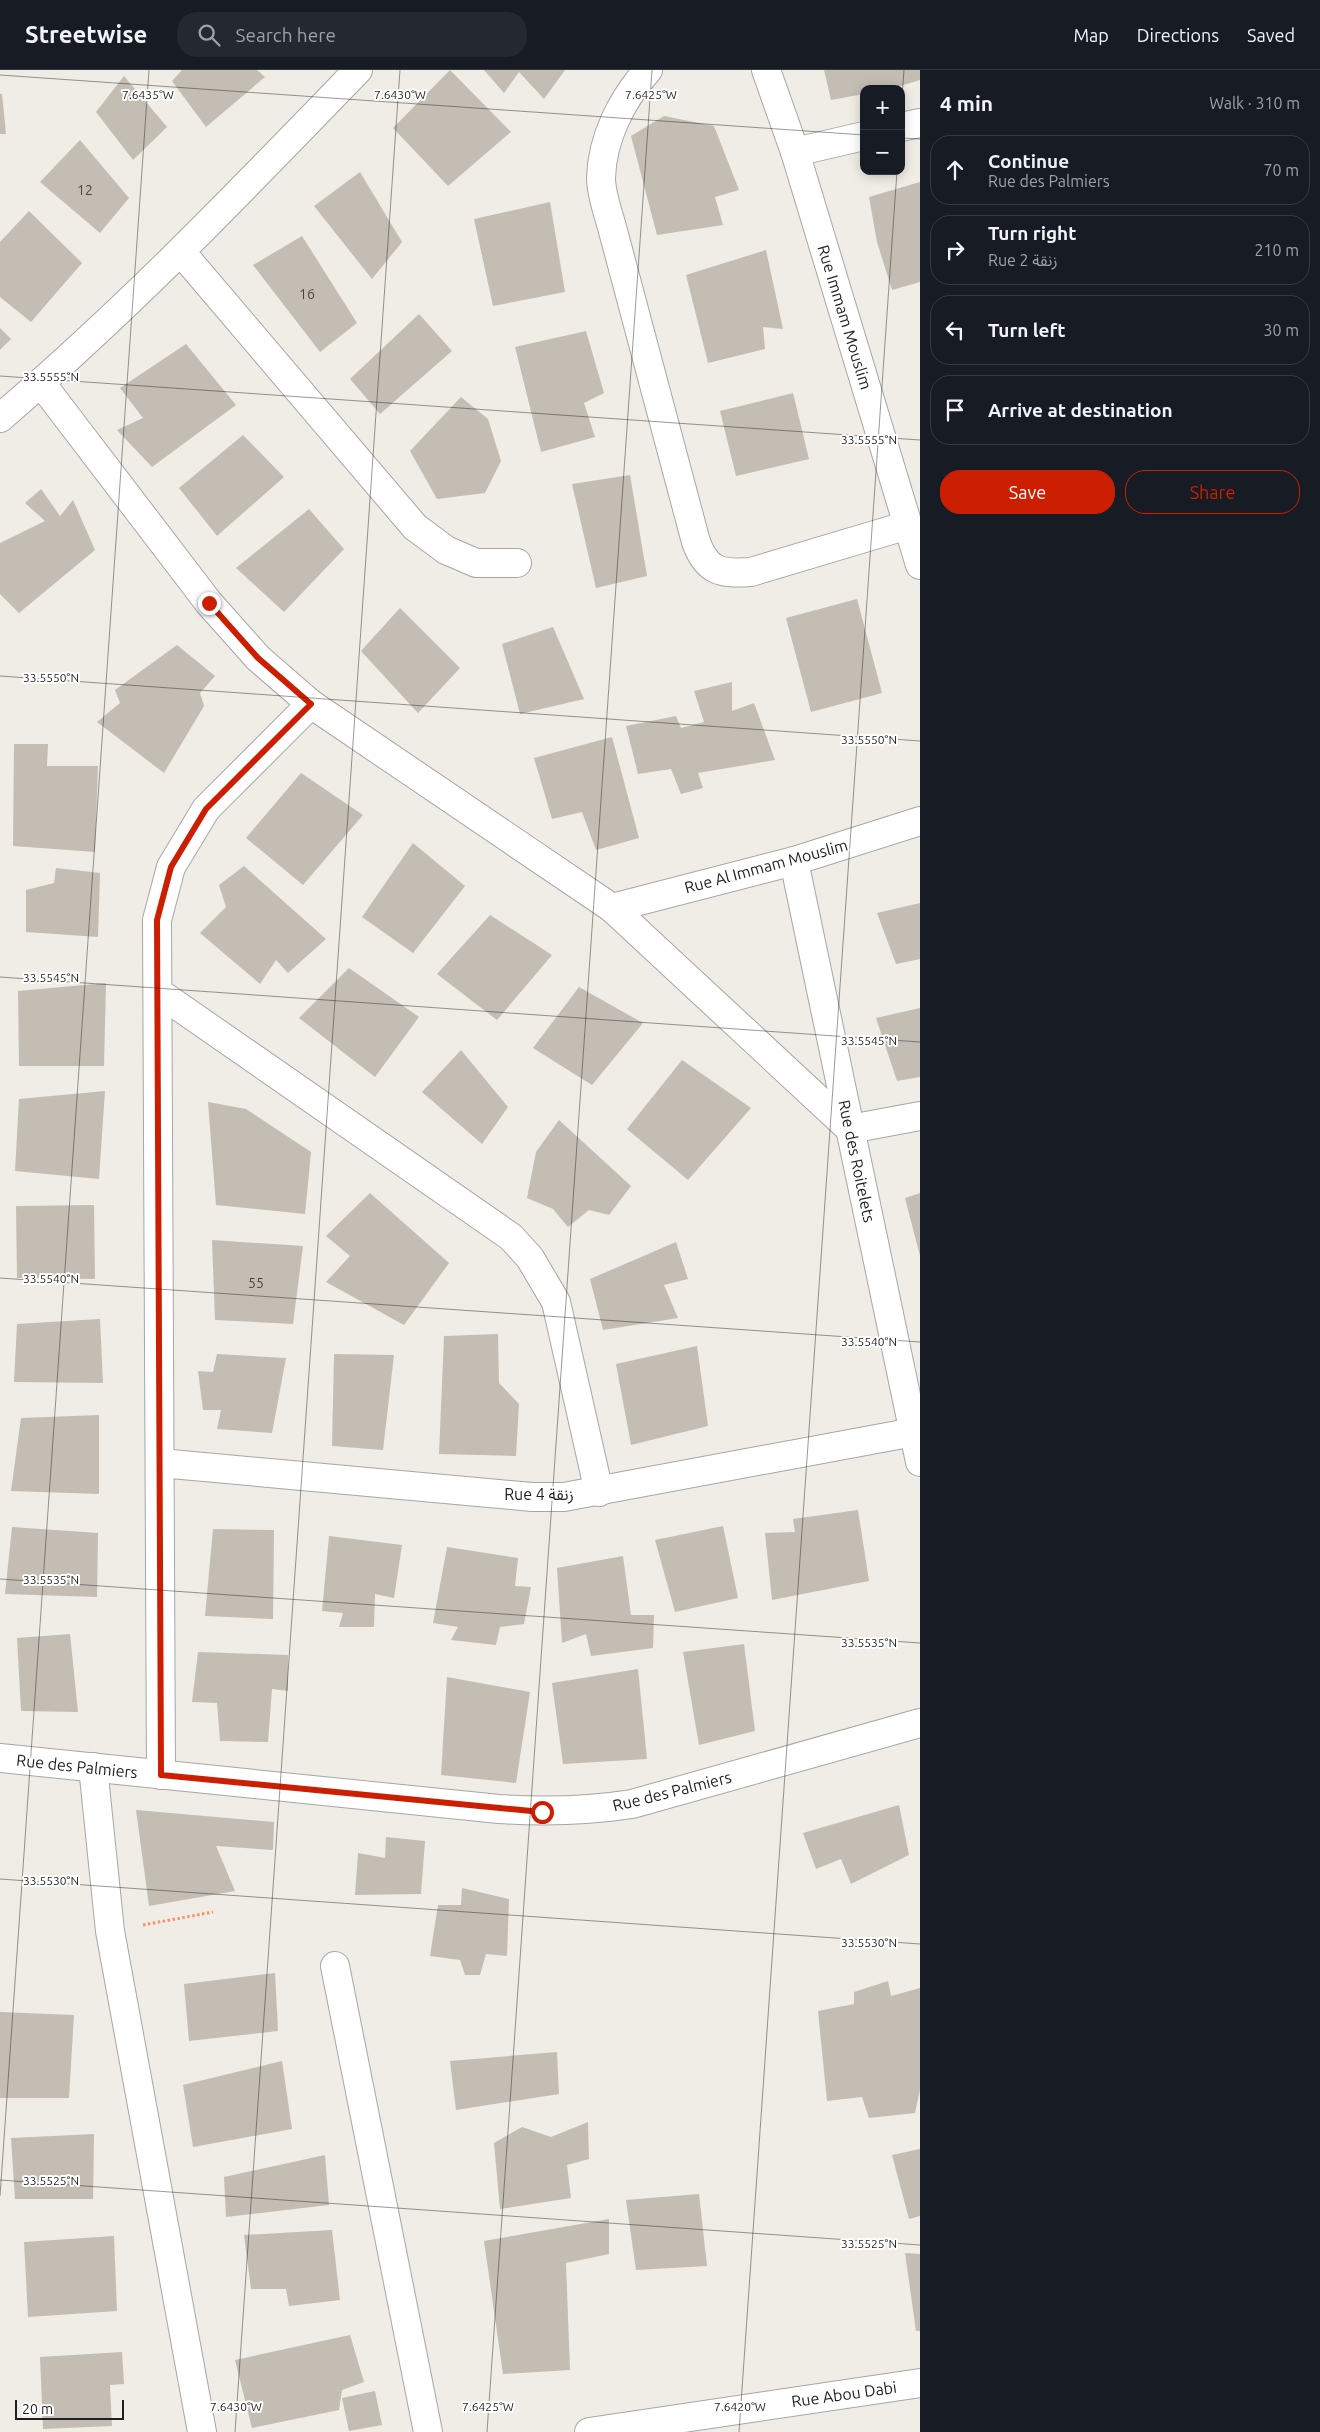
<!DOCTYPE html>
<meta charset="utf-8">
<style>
:root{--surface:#171b24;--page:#242831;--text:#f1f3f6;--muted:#9ea1a6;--line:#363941;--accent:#cc1f02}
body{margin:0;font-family:Ubuntu,"Noto Sans Arabic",sans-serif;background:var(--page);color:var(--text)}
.controls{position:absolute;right:15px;top:15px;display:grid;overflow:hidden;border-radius:10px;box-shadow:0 2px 12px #0003}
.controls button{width:45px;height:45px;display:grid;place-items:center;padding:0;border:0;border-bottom:1px solid var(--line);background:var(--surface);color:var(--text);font:25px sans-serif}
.scale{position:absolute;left:15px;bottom:12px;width:109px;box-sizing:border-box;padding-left:5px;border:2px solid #1f1f1f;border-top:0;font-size:14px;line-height:18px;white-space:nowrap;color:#1f1f1f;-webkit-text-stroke:4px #fff;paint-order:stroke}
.stop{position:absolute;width:15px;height:15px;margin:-11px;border:4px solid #cc1f02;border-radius:50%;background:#fff}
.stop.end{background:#cc1f02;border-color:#fff;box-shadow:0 1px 5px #0008}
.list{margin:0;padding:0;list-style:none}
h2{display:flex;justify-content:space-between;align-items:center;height:65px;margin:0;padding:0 20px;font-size:21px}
h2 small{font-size:16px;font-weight:400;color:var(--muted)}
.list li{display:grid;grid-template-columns:32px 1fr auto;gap:15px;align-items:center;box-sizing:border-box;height:70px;margin:0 10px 10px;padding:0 10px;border:1px solid var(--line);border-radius:20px}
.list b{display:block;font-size:19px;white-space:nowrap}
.list p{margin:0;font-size:16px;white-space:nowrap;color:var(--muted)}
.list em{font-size:16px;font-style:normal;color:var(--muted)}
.actions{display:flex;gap:10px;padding:15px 20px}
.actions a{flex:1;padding:11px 0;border:1px solid var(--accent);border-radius:20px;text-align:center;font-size:18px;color:var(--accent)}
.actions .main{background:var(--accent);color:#fff}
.icon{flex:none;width:28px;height:28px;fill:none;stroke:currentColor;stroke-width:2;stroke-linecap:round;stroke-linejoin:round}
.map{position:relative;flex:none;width:920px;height:2362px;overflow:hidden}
header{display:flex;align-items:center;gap:30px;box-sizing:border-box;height:70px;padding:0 25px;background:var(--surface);border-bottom:1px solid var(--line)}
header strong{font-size:24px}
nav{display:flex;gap:28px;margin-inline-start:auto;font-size:18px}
.search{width:350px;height:45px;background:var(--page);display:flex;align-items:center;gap:12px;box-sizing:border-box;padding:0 18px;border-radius:20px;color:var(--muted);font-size:19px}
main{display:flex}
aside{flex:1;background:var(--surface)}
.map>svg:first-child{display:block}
.building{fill:#c4bdb4}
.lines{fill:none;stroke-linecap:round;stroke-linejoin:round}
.street-casing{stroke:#a6a6a6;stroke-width:30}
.path{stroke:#f98f6d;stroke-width:3;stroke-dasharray:2.5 2.5;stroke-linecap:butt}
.street{stroke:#fff;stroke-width:28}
.route{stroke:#cc1f02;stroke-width:6}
.ticks{fill:none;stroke:#1f1f1f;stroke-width:1;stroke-opacity:0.45}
.labels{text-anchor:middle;stroke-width:4;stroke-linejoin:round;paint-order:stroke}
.number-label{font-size:14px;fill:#484644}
.street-label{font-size:16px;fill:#1f1f1f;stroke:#fff}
.ticks-label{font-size:12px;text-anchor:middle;fill:#1f1f1f;stroke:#fff;stroke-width:4;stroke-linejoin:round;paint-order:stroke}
</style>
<header>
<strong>Streetwise</strong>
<div class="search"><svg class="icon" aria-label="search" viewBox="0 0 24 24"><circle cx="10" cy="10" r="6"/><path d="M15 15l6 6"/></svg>Search here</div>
<nav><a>Map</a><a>Directions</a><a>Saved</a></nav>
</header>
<main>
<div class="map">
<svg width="920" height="2362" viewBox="0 0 920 2362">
<rect width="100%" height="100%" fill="#efede5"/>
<!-- building -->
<g class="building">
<polygon points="182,0 257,0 265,7 206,57 172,11"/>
<polygon points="450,0 511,62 448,116 393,58"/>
<polygon points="484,0 565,0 544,29 519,2 504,23"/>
<polygon points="824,0 920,0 920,10 890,19 864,19 864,24 831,30"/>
<polygon points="124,6 167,57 133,90 96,42"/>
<polygon points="0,24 2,24 6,64 0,64"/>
<polygon points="664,46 714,56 739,120 715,127 723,155 657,165 631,66"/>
<polygon points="80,70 129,128 100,163 40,112"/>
<polygon points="360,102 402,172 372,209 314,136"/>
<polygon points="920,112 920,212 892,220 877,172 869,127"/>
<polygon points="550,132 565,222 493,236 474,149"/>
<polygon points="29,141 82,193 31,252 0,227 0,172"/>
<polygon points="302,166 357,253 320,282 253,195"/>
<polygon points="766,180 783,259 763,257 765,279 708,293 686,205"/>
<polygon points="419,244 452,281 380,344 350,309"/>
<polygon points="0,258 11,269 0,280"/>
<polygon points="586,261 604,323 584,333 595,367 541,382 515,277"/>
<polygon points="186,274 236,335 152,397 117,360 143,348 120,318"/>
<polygon points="793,323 809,389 736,406 720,341"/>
<polygon points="461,327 488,349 501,391 485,423 437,429 410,381"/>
<polygon points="243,365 284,407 217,466 179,418"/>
<polygon points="630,405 647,506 596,518 572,414"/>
<polygon points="41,419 60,446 73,430 95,480 19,543 0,524 0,473 45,451 25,433"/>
<polygon points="309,439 344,479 284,542 236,498"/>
<polygon points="857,529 882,623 811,642 786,548"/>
<polygon points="400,538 460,598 418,643 361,581"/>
<polygon points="553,557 584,629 520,644 502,574"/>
<polygon points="177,575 215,606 200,623 204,636 164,703 97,652 120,633 115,620"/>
<polygon points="732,612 732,641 754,633 775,690 698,703 703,718 681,724 671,699 638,704 626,656 676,646 681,658 704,652 694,621"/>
<polygon points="612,667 639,768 596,780 582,742 552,749 534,688"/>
<polygon points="14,674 48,674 47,696 98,696 95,782 13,776"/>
<polygon points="301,703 363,745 303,815 246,768"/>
<polygon points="413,773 465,816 413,883 362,847"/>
<polygon points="244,796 326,869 288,903 276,890 260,914 200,863 226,837 219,815"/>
<polygon points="56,798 100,803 98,867 26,862 26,820 54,813"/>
<polygon points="920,833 920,889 896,894 877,843"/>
<polygon points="490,845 552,885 497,950 437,904"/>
<polygon points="349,898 419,947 375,1007 299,948"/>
<polygon points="106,913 104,996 19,996 18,921"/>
<polygon points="579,917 643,953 592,1015 533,978"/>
<polygon points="920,938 920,1007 897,1011 876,948"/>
<polygon points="461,980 508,1037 482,1074 422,1022"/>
<polygon points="682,990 751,1038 688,1110 627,1059"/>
<polygon points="105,1021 99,1109 15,1101 19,1029"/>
<polygon points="208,1032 246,1039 311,1082 305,1144 216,1135"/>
<polygon points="559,1050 631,1116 609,1145 589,1140 568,1157 553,1139 527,1128 536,1082"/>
<polygon points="370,1123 449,1193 404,1255 326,1212 350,1186 326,1166"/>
<polygon points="920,1123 920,1186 905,1128"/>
<polygon points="94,1135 95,1209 17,1208 16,1136"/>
<polygon points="212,1170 303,1176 293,1254 215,1250"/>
<polygon points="676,1172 688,1209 664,1215 678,1248 603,1260 590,1209"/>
<polygon points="100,1249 103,1313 14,1312 17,1254"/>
<polygon points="498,1264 499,1313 519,1334 516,1386 439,1384 444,1266"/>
<polygon points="697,1276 708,1356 631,1375 616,1294"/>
<polygon points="217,1284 286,1288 272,1363 217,1359 221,1340 203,1340 198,1301 213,1302"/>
<polygon points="334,1284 394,1285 383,1380 332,1376"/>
<polygon points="99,1345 99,1424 11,1421 21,1348"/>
<polygon points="858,1440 869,1511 772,1530 765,1463 795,1462 793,1449"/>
<polygon points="723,1456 738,1528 675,1542 655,1470"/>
<polygon points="12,1457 98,1463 97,1527 5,1524"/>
<polygon points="213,1459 274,1460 273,1549 205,1546"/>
<polygon points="329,1466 402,1475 394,1528 375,1524 374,1557 339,1557 343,1543 322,1541"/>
<polygon points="447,1477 518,1488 515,1516 531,1517 524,1554 500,1557 496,1575 451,1570 458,1557 433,1553"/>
<polygon points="623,1486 631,1545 654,1545 653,1578 591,1586 586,1564 562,1573 557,1498"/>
<polygon points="70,1564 78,1642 21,1641 17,1568"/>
<polygon points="744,1574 755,1661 699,1675 683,1582"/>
<polygon points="198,1582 288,1585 288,1621 272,1619 268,1672 220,1671 217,1633 192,1632"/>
<polygon points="638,1599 647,1689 563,1694 552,1613"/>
<polygon points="447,1607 530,1622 516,1713 441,1705"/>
<polygon points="899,1735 909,1785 851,1814 841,1789 816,1799 803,1763"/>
<polygon points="136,1740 274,1752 273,1780 216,1776 235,1821 149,1836"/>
<polygon points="386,1767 425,1771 421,1824 355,1825 358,1783 385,1788"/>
<polygon points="462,1818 509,1829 507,1886 486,1884 480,1905 465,1905 460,1890 430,1886 438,1835 461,1835"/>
<polygon points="275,1903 278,1961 189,1971 184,1914"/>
<polygon points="888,1911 891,1926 920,1918 920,2020 915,2043 869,2048 862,2027 827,2031 818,1941 854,1934 854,1922"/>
<polygon points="0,1942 74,1945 69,2028 0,2028"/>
<polygon points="557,1982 559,2024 456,2040 450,1991"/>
<polygon points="282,1991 292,2059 193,2077 183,2015"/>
<polygon points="588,2052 589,2089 567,2095 571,2128 500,2139 494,2073 522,2057 551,2067"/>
<polygon points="94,2064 93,2129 15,2129 11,2068"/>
<polygon points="920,2079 920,2146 909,2149 892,2085"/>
<polygon points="325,2085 329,2135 226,2147 224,2107"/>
<polygon points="699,2124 707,2196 636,2200 626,2130"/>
<polygon points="609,2149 609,2184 566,2193 570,2300 503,2304 484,2171"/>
<polygon points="332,2160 340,2230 289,2236 286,2219 251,2219 244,2165"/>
<polygon points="114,2166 117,2241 28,2247 24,2172"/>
<polygon points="905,2183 920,2184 920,2261 916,2261"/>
<polygon points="350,2265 364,2312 342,2320 339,2340 252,2358 235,2290"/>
<polygon points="122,2282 124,2314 110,2315 112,2356 43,2359 40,2287"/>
<polygon points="375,2321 382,2355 349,2361 342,2328"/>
</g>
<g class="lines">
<!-- street casing -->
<g class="street-casing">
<g id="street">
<path d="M648 0C622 29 602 68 601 108 601 125 609 145 613 161L696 472C707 502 721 504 751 502L908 455"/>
<polyline points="766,0 795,82 920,495"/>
<polyline points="901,57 920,53"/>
<polyline points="795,82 864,66"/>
<polyline points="181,182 415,457 446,480 476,493 517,493"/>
<polyline points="41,313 209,533 258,588 311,634 612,838 850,1059 920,1046"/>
<path d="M0 348C127 240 242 120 358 0"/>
<polyline points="794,791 920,1392"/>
<polyline points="612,838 794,791 920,751"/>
<polyline points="158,922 511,1167 530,1188 556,1232 599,1422"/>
<polyline points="160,1393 532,1427 564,1427 914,1362"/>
<path d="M0 1688 499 1739C546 1742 586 1741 632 1734L920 1653"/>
<polyline points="93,1697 110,1861 202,2362"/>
<polyline points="161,1705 157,850 171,797 206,739 311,634"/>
<polyline points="335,1896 428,2362"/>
<polyline points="589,2362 920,2313"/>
</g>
</g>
<!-- path -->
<polyline class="path" points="143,1855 213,1842"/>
<!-- street -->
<use href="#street" class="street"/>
</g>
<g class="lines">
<!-- route -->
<polyline class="route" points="209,533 258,588 311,634 206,739 171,797 157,850 161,1705 542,1742"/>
</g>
<!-- ticks -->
<path class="ticks" d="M0 5 864 65M901 41 904 0M901 68 920 69M0 306 920 370M0 606 920 671M0 907 920 972M0 1208 920 1272M0 1509 920 1573M0 1809 920 1874M0 2110 920 2175M0 2126 149 0M235 2362 400 0M487 2362 652 0M739 2362 897 101"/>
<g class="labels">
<!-- number labels -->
<g class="number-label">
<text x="85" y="125">12</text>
<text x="307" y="229">16</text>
<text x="256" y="1218">55</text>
</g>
<!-- street labels -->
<g class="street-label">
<text transform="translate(845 247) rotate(73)" y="6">Rue Immam Mouslim</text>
<text transform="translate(766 796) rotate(-15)" y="6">Rue Al Immam Mouslim</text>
<text transform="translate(857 1091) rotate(78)" y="6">Rue des Roitelets</text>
<text x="539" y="1430">Rue 4 زنقة</text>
<text transform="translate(77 1696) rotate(6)" y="6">Rue des Palmiers</text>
<text transform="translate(672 1721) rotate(-14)" y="6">Rue des Palmiers</text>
<text transform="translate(844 2324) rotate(-8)" y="6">Rue Abou Dabi</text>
</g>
</g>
<g class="ticks-label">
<text x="148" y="29">7.6435°W</text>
<text x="400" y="29">7.6430°W</text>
<text x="651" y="29">7.6425°W</text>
<text x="51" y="311">33.5555°N</text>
<text x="869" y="374">33.5555°N</text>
<text x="51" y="612">33.5550°N</text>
<text x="869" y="674">33.5550°N</text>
<text x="51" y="912">33.5545°N</text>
<text x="869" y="975">33.5545°N</text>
<text x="51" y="1213">33.5540°N</text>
<text x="869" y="1276">33.5540°N</text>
<text x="51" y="1514">33.5535°N</text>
<text x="869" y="1577">33.5535°N</text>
<text x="51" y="1815">33.5530°N</text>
<text x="869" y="1877">33.5530°N</text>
<text x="51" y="2115">33.5525°N</text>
<text x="869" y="2178">33.5525°N</text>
<text x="236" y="2341">7.6430°W</text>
<text x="488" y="2341">7.6425°W</text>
<text x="740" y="2341">7.6420°W</text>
</g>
</svg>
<div class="controls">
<button>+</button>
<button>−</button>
</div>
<div class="scale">20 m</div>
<div class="stop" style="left:542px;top:1742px"></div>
<div class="stop end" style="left:209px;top:533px"></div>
</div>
<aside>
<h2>4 min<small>Walk · 310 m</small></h2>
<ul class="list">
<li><svg class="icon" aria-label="ahead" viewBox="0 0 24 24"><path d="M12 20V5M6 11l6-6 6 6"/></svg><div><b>Continue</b><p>Rue des Palmiers</p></div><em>70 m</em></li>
<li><svg class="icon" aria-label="right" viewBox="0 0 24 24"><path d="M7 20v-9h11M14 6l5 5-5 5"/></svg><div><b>Turn right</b><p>Rue 2 زنقة</p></div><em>210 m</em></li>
<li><svg class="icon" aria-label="left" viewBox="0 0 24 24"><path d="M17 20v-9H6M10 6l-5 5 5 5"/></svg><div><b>Turn left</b></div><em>30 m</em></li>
<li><svg class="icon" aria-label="arrive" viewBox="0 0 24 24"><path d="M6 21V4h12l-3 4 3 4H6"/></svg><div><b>Arrive at destination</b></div></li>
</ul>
<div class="actions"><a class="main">Save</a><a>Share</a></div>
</aside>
</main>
